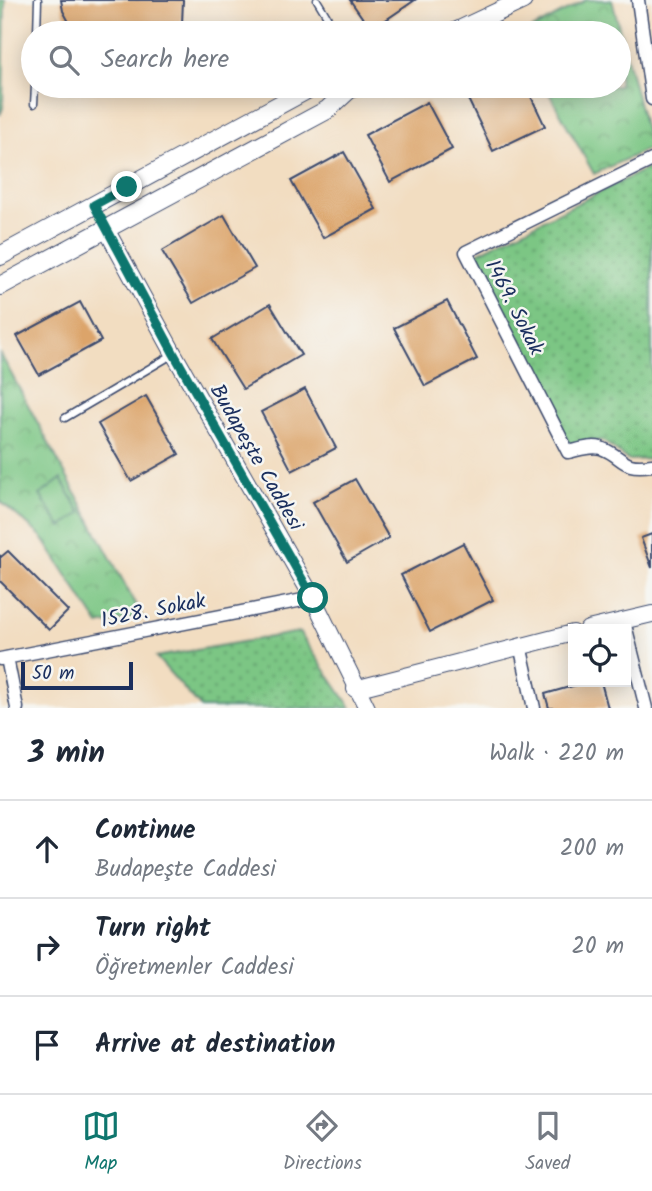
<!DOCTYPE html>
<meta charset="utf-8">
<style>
:root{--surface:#fff;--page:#f2f2f3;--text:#1f2937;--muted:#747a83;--line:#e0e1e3;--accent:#0f766e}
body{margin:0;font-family:Kalam,sans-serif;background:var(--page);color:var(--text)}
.controls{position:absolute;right:21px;bottom:21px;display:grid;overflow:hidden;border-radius:0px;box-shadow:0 4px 18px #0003}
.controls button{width:63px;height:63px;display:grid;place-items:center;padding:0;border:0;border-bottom:2px solid var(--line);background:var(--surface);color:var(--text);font:35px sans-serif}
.scale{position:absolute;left:21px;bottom:18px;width:112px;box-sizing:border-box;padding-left:7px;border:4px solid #1b2f5e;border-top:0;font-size:19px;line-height:24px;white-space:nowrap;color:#1b2f5e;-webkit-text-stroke:5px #f6f6f2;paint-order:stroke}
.stop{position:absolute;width:21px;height:21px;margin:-16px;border:5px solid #0f766e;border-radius:50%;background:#fff}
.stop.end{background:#0f766e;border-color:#fff;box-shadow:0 2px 7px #0008}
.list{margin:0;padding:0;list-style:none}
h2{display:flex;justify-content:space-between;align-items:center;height:91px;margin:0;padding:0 28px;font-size:30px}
h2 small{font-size:23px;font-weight:400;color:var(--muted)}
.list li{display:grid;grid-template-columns:46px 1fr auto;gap:21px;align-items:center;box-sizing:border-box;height:98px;padding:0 28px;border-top:2px solid var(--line)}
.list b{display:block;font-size:26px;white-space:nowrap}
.list p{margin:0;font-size:23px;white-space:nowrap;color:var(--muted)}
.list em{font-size:23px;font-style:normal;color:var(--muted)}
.icon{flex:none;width:38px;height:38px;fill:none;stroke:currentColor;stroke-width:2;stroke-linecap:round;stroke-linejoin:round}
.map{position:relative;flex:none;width:652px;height:708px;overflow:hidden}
.search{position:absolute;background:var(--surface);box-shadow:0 4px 18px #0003;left:21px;right:21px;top:21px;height:77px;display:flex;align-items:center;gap:18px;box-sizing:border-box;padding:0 24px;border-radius:38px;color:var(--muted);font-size:26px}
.sheet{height:385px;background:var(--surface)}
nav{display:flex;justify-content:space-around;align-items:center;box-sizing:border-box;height:98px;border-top:2px solid var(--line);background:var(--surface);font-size:19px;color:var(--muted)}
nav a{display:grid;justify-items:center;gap:4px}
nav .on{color:var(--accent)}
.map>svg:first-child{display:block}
.grass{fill:url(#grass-dots);stroke:#4c7a71;stroke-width:2}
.park{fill:url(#park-crowns);stroke:#4c7a71;stroke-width:2}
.garden{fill:#7cc684;stroke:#4c7a71;stroke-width:2}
.building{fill:#dca46b}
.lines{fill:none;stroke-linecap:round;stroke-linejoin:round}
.service-casing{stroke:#3b496d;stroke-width:9}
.minor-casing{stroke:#3b496d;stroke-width:15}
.tertiary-casing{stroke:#3b496d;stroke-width:18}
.secondary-casing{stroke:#3b496d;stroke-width:20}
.service{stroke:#fff;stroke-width:6}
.minor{stroke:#fff;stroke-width:12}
.tertiary{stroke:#fff;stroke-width:16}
.secondary{stroke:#fff;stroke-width:18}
.route{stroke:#0f766e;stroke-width:9}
.labels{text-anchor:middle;stroke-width:5;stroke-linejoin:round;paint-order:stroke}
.street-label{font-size:21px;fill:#1b2f5e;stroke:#f6f6f2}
</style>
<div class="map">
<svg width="652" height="708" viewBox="0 0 652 708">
<defs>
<pattern id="grass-dots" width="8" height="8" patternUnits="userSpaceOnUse" patternTransform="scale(1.75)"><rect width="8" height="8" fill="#7cc684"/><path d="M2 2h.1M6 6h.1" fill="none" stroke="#65a16f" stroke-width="1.8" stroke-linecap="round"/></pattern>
<pattern id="park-crowns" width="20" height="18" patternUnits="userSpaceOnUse" patternTransform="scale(1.75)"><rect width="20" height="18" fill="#7cc684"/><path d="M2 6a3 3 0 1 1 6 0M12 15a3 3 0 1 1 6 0" fill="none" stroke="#65a16f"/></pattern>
</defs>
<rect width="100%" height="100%" fill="#f6f6f2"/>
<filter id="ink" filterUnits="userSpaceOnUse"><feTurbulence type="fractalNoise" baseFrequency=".0143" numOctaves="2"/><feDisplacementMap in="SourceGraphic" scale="14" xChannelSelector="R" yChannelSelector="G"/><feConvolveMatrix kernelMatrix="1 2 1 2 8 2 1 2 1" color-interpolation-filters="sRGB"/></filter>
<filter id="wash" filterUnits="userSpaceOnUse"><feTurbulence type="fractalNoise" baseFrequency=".00686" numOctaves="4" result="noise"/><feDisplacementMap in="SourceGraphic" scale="28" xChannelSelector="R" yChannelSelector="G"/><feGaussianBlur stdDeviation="1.57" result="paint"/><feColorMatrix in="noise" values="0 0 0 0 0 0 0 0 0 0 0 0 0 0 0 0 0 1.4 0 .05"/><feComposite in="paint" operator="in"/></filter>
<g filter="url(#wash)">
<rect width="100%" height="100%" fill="#f2ddc1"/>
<!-- grass -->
<g class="grass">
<polygon points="652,166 652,459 628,460 602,440 570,445 473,255"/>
<polygon points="299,632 351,708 201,708 156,657"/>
</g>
<!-- park -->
<g class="park">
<polygon points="586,0 612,0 650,148 594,174 545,86 619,86 619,33 525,33"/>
<polygon points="0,353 142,616 99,625 41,536 0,501"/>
</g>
<!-- garden -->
<g class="garden">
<polygon points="0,0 5,0 3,108 0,115"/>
<polygon points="61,479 81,513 61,527 40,495"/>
</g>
<g id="blocks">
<!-- building -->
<g class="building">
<polygon points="61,0 183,0 182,24 190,30 186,33 75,33 63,11"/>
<polygon points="350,0 415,0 371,30"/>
<polygon points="486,86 526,86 545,126 493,151 466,95"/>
<polygon points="427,102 452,149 390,182 365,135"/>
<polygon points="344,152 376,209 323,238 291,181"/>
<polygon points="224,215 255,268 193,303 162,251"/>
<polygon points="447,301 477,359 425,386 394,328"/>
<polygon points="80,302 101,341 39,375 17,336"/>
<polygon points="270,304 301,355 243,389 212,339"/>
<polygon points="305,389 336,448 292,471 261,412"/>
<polygon points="146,396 179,454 131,481 98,424"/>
<polygon points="355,479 389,538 347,562 313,502"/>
<polygon points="652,534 652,568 641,538"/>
<polygon points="463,543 493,600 430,632 401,575"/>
<polygon points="8,551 68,611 49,630 0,581 0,555 1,557"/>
<polygon points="587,682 601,682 608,708 549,708 545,694"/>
</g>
</g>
</g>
<g filter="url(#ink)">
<use href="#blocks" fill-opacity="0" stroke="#3b496d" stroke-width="2"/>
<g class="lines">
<!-- service casing -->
<g class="service-casing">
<g id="service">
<polyline points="317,0 337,33"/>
<polyline points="37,33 38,0"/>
<polyline points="34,104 35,86"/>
<polyline points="65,418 172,355"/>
</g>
</g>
<!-- minor casing -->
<g class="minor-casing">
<g id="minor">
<polyline points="638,0 652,99"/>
<path d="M652 160 466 252 568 452C578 450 591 445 601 448 625 457 620 470 652 465"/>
<polyline points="624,621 646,708"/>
<polyline points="520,645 534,708"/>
<polyline points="7,658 17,708"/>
<polyline points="0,659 313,598"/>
</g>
</g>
<!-- tertiary casing -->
<g class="tertiary-casing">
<g id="tertiary">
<polyline points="106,229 174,354 313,598 367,708"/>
<polyline points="588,629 652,614"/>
<polyline points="355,689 573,633"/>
</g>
</g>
<!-- secondary casing -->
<g class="secondary-casing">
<g id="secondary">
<polyline points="453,33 523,0"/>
<polyline points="0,256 314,86"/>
<polyline points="0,286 327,110 353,86"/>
</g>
</g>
<!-- service -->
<use href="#service" class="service"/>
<!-- minor -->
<use href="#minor" class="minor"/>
<!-- tertiary -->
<use href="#tertiary" class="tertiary"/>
<!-- secondary -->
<use href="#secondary" class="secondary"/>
</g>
</g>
<g class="lines" filter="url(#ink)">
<!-- route -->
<polyline class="route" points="127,187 94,205 174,354 313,598"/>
</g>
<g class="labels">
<!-- street labels -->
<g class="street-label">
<text transform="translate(515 307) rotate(63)" y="7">1469. Sokak</text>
<text transform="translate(257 457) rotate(60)" y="7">Budapeşte Caddesi</text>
<text transform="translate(153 610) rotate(-11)" y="7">1528. Sokak</text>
</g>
</g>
</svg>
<div class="controls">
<button><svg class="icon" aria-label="locate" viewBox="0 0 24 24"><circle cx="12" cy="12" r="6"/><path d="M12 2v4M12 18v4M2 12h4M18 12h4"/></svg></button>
</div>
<div class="scale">50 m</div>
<div class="stop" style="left:313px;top:598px"></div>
<div class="stop end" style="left:127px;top:187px"></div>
<div class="search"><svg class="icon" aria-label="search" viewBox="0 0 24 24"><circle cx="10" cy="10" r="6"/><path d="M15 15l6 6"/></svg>Search here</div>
</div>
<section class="sheet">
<h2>3 min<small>Walk · 220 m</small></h2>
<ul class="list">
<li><svg class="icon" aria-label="ahead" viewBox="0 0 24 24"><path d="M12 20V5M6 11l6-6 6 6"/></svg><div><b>Continue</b><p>Budapeşte Caddesi</p></div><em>200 m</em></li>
<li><svg class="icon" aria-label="right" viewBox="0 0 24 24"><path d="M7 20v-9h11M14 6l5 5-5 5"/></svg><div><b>Turn right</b><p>Öğretmenler Caddesi</p></div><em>20 m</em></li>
<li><svg class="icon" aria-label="arrive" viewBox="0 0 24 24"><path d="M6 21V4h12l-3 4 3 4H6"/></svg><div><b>Arrive at destination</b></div></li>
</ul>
</section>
<nav>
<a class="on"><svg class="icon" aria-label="map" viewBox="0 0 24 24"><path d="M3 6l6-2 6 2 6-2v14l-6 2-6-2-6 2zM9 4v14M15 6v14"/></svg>Map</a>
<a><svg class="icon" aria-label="directions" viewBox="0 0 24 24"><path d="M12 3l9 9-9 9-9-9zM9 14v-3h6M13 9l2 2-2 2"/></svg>Directions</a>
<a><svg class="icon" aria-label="saved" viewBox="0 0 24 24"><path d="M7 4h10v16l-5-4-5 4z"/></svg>Saved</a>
</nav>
